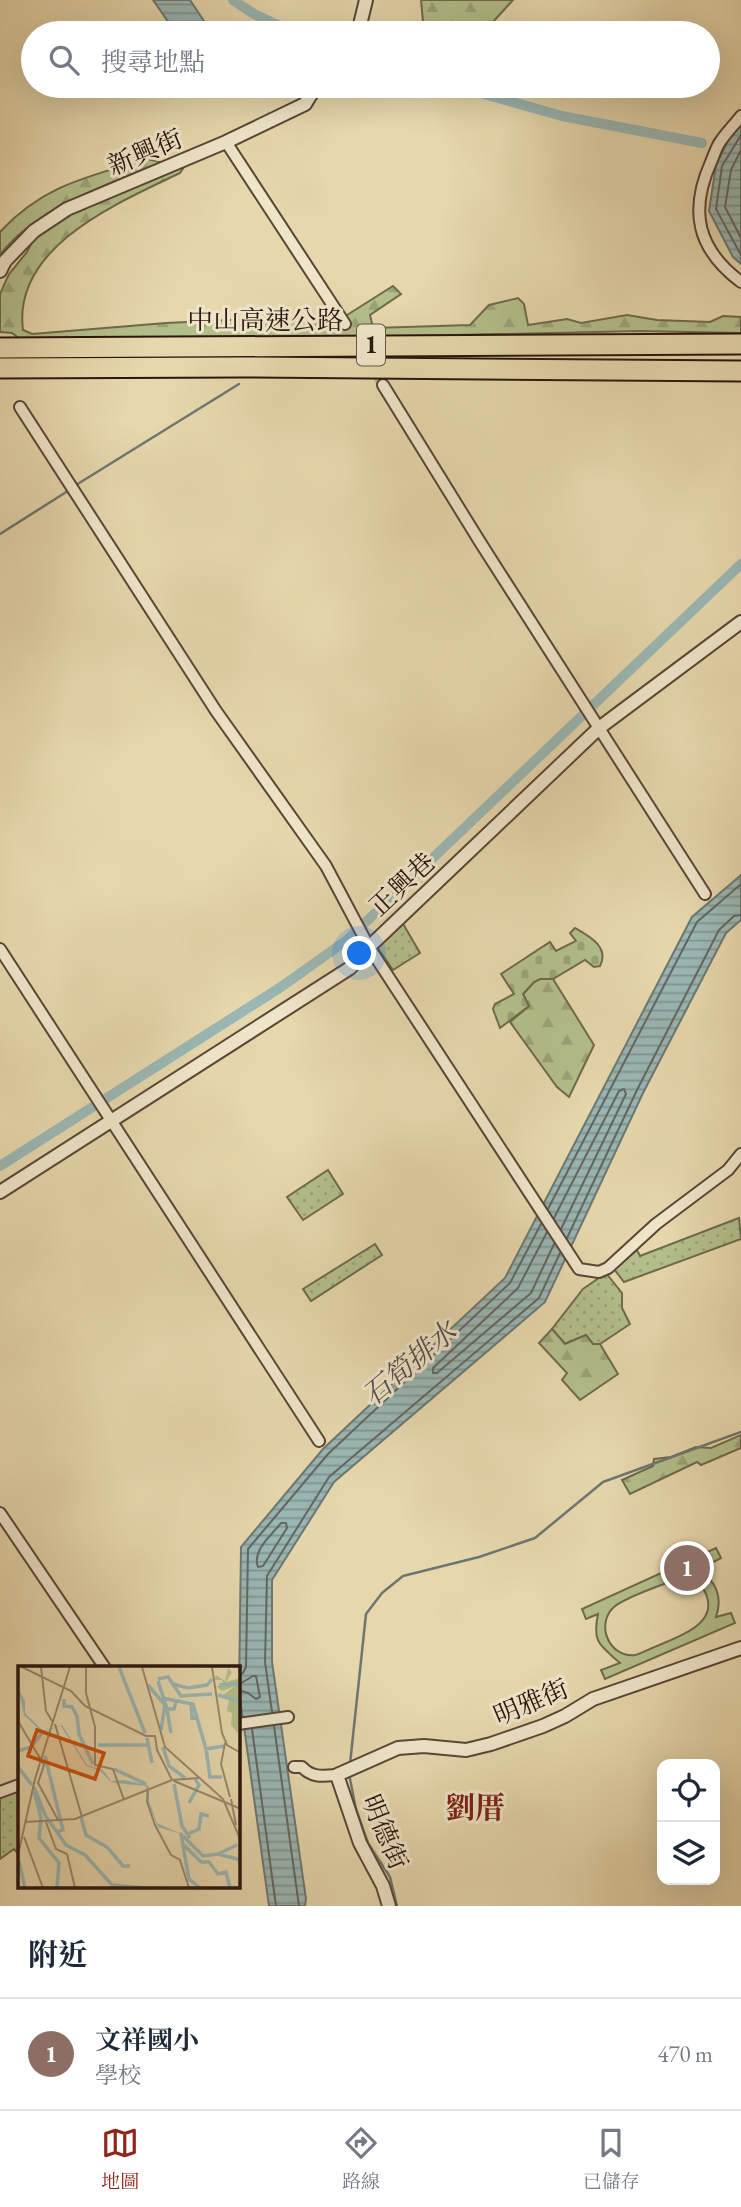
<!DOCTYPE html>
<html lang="zh-TW">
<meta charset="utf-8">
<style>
:root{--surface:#fff;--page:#f2f2f3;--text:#1f2937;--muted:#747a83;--line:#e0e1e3;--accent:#8f2418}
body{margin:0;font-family:"EB Garamond","Noto Serif TC",serif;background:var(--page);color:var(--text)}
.controls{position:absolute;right:21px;bottom:21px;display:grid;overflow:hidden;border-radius:14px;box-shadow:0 7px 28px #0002}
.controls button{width:63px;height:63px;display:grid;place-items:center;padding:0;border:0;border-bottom:2px solid var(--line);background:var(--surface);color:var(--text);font:35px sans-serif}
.you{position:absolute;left:360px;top:954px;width:24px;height:24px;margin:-18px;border:5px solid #fff;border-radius:50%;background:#1a73e8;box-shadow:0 0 0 10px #1a73e833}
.badge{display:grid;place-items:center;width:46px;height:46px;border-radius:50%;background:var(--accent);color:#fff;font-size:23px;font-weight:700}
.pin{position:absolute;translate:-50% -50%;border:4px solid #fff;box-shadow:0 2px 7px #0006}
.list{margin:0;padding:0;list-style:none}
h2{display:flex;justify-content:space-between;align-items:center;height:91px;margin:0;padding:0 28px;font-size:30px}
h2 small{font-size:23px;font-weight:400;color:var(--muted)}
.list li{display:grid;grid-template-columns:46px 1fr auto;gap:21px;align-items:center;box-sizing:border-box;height:112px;padding:0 28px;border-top:2px solid var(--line)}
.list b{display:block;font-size:26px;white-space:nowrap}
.list p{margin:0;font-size:23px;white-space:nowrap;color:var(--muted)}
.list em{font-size:23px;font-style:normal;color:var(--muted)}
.icon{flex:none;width:38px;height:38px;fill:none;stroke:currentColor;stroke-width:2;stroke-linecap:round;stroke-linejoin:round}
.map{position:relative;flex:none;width:741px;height:1906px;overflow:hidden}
.search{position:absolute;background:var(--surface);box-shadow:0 7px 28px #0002;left:21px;right:21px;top:21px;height:77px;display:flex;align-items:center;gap:18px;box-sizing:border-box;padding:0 24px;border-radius:38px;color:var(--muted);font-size:26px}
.sheet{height:203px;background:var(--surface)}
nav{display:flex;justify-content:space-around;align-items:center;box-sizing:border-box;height:98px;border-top:2px solid var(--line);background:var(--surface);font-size:19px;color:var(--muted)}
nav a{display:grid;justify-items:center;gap:4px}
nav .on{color:var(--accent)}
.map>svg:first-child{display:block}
.grass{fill:url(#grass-dots);stroke:#6e6a4c;stroke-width:2}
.forest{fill:url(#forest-firs);stroke:#6e6a4c;stroke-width:2}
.cemetery{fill:url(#cemetery-stones);stroke:#6e6a4c;stroke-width:2}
.pitch{fill:#b3bf8b;stroke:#6e6a4c;stroke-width:2;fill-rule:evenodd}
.water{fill:url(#water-rules);stroke:#6d7772;stroke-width:2}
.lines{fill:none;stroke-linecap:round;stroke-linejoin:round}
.shore{stroke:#626661;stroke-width:2}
.stream{stroke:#6d7772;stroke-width:2.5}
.canal{stroke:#9ab7b4;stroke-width:10}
.minor-tunnel{stroke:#c0b08c;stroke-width:10;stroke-dasharray:10 5;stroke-linecap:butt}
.minor-casing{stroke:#584636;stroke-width:14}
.tertiary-casing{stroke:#584636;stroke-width:16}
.motorway-casing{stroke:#29160e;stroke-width:23}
.minor{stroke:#efe5c9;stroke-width:10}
.tertiary{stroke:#efe5c9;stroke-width:12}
.motorway{stroke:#e6d7ac;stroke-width:19}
.labels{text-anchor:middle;stroke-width:6;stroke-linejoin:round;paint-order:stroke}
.shield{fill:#efe5c9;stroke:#645446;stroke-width:2}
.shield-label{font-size:24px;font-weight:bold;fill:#29160e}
.street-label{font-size:26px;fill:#29160e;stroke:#efe5c9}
.water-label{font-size:28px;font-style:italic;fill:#514e48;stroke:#efe5c9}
.quarter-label{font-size:30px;font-weight:bold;fill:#7a1f14;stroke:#efe5c9}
.inset-river{fill:none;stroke:#9ab7b4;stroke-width:3.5}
.inset-road{fill:none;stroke:#9a8a6d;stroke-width:2}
.view{fill:#cb4f0c;fill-opacity:0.15;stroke:#cb4f0c;stroke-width:3.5}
.inset-edge{fill:none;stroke:#29160e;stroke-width:3.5}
</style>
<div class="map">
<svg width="741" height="1906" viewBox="0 0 741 1906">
<defs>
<pattern id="grass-dots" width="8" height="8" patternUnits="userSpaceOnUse" patternTransform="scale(1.75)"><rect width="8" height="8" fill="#b3bf8b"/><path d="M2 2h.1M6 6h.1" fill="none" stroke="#9aa377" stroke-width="1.8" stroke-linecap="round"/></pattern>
<pattern id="forest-firs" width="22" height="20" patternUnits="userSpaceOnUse" patternTransform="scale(1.75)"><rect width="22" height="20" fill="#b3bf8b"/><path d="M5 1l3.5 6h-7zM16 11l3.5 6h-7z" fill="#9aa377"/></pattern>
<pattern id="cemetery-stones" width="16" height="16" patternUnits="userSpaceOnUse" patternTransform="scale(1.75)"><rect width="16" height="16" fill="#b3bf8b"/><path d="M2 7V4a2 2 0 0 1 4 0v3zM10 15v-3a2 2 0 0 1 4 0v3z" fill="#9aa377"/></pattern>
<pattern id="water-rules" width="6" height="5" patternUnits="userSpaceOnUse" patternTransform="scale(1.75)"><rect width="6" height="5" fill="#9ab7b4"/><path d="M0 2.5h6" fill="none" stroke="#7e9491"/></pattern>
</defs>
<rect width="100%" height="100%" fill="#e6d7ac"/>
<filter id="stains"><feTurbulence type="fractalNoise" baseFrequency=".00286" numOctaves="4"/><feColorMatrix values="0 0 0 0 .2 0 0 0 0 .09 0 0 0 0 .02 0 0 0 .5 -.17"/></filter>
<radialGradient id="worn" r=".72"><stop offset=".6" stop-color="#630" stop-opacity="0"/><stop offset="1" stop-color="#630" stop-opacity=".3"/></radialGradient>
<!-- grass -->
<g class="grass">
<polygon points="402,922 420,953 393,970 377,947"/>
<polygon points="328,1170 343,1194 303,1220 287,1197"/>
<polygon points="739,1218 741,1239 624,1282 614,1269 637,1250 640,1256"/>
<polygon points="375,1244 382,1255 311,1301 303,1289"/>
<polygon points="606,1273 622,1293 622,1308 630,1324 600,1344 593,1344 586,1335 565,1344 552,1329 583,1289"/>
<polygon points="19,1789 19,1855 14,1849 0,1859 0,1798"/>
</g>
<!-- forest -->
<g class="forest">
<polygon points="421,0 513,0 483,33 424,33"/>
<path d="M146 159 162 162C110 183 34 209 0 255V232C43 185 88 177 146 159Z"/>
<path d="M186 164 180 173C120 202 12 246 23 330L32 334 166 323 275 318 344 324V317L393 286 401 294 370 315 373 328 470 325 489 305 518 298 524 304 528 325 567 319 581 323 627 315 657 320 710 322 723 316 741 317V333L639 331 367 337 21 340 12 333 0 332V294L9 274 27 252 33 240 67 215Z"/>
<polygon points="540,979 553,979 594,1045 569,1097 557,1087 510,1022 529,1006 523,994 534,982"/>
<polygon points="552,1329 565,1344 586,1335 593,1344 600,1344 618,1374 580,1400 562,1380 567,1373 539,1343"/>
<polygon points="741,1435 741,1448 701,1465 697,1462 630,1494 622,1480 653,1466 654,1459 671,1457 696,1447 711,1448"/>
</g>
<!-- cemetery -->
<path class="cemetery" d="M575 928C589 936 610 947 600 966L594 967 585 960 553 979H540L534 982 523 994 529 1006 500 1028 493 1009 495 1004 514 994 501 974 550 942 556 951 576 941 570 933Z"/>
<!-- pitch -->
<path class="pitch" d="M716 1548 721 1558 698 1570C716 1580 723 1597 716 1617L731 1613 735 1623 605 1679 601 1670 620 1663C600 1645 592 1643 598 1614L586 1619 582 1609ZM683 1578C694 1580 704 1586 707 1597 717 1627 671 1639 650 1649 645 1651 641 1654 635 1655 609 1658 595 1624 614 1607 625 1597 662 1585 677 1579Z"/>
<!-- water -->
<g class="water">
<polygon points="153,0 190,0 212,33 176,33"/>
<polygon points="741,123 741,264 733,257 709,211 716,165 728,141"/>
<polygon points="741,875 741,920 726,933 643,1093 545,1302 334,1482 272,1580 272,1662 306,1899 305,1906 269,1906 239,1691 241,1547 323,1449 505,1278 692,917"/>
</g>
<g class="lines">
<!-- shore -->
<g class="shore">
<polyline points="741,135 722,166 716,209 741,255"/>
<polyline points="741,150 731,170 725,207 741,238"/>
<polyline points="548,1209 697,922 741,884"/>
<polyline points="554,1218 619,1091 624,1089 626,1094 561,1229"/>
<polyline points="547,1232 518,1288 433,1368 433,1373 437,1373 531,1293 554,1244"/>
<polyline points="567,1238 637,1090 719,930 734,916 741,915"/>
<path d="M281 1523H286L287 1528 263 1566 258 1567C252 1550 271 1536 281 1523Z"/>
<polyline points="238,1675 243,1673 246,1667 248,1549 328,1454 510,1283 541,1224"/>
<polyline points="238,1685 253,1676 256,1676 260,1697 256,1699 248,1693 238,1690"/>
<polyline points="272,1712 265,1662 267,1576 329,1477 539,1298 560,1253"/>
<polyline points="274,1726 299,1906"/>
<polyline points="252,1729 276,1906"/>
</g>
<!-- stream -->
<g class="stream">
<polyline points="76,485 239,384"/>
<polyline points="0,534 71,489"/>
<polyline points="350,1764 366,1614 382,1593 403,1576 479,1557 535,1538 603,1482 741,1432"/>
<polyline points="349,1774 356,1809 368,1843 390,1877 397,1906"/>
</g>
<!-- canal -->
<g class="canal">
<polyline points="233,0 254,14 295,33"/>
<polyline points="456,86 562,116 702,143"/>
<polyline points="0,1166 281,987 347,940 741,564"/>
</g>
<!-- minor-tunnel -->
<polyline class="minor-tunnel" points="345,324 383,385"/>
<!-- minor casing -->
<g class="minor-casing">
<g id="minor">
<path d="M741 116C734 125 726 133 720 142 716 148 714 155 711 162 689 211 697 249 741 282"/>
<polyline points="226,142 345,324"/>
<polyline points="383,385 480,542 705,894"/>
<polyline points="20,407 216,711 326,866 369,947 579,1269 599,1272 608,1268 656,1224 728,1170 741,1154"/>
<polyline points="0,949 319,1441"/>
<polyline points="0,1513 105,1668"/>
<polyline points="238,1724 288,1717"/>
<path d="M294 1767H302C312 1778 323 1776 337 1775"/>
<polyline points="0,1792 19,1785"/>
</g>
</g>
<!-- tertiary casing -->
<g class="tertiary-casing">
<g id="tertiary">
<polyline points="358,33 366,0"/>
<polyline points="0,271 5,261 34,231 67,209 226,142 305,104 316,86"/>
<polyline points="0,1192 350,968 369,947 599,728 741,622"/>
<polyline points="389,1906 383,1886 360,1843 337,1775 398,1748 424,1746 466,1750 491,1744 543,1726 565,1716 593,1699 741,1648"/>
</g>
</g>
<!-- motorway casing -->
<g class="motorway-casing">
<g id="motorway">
<polyline points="0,348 741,344"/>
<polyline points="0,368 241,367 741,371"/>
</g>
</g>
<!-- minor -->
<use href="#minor" class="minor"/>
<!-- tertiary -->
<use href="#tertiary" class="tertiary"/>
<!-- motorway -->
<use href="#motorway" class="motorway"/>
</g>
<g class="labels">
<!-- shield labels -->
<rect class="shield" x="357" y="324.5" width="28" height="41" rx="5"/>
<g class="shield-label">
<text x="371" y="353">1</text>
</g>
<!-- street labels -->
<g class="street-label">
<text transform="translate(145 152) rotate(-23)" y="9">新興街</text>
<text x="265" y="329">中山高速公路</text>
<text transform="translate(402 884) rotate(-43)" y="9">正興巷</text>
<text transform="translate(531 1702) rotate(-23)" y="9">明雅街</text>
<text transform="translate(385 1832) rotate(67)" y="9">明德街</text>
</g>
<!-- water labels -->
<g class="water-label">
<text transform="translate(409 1363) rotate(-40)" y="10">石筍排水</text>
</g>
<!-- quarter labels -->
<g class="quarter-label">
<text x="475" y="1818">劉厝</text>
</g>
</g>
<!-- overview -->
<g transform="translate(18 1666)">
<rect width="222" height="222" fill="#e6d7ac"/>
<path d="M210 2 214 6 208 16 222 12 220 67 213 59 214 47 209 45 211 34 204 30 217 20 204 25 198 20H205L204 14H196L198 9 207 15Z" fill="#b3bf8b"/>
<path d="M0 22 7 35V47L25 65 44 59 69 99 85 104 93 115 106 114 129 119 131 121V135L139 157 163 168 140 161 129 135 128 120 97 117 92 115 81 104 68 100 43 60 24 66 6 49Z" fill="#9ab7b4"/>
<path class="inset-river" d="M101 1 127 67M140 13 150 11 163 30 194 28M140 15 149 43H156L158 36M155 18 170 22 189 19 194 13M130 19 147 39 143 64M201 19 223 17M200 29 223 36M144 32 175 38 188 83 206 80M46 33V40L54 41 59 50 61 68 75 98M173 37 174 52 180 51M149 44 153 67M129 72 134 97M80 79H130M145 81 151 100 167 112M188 83 192 111H204M0 85 13 81 24 67M27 90 45 164 38 166M0 101 14 119M96 103 128 118M156 118 164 160 172 172M16 121 27 149 48 179 67 189 94 219 125 222M16 125 23 152 21 172 41 197 39 222M171 137 181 119 177 113M63 151 68 169 89 181 105 200H112M162 167 185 190 200 188 223 194M163 168 171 213 182 222M170 168 181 163 183 148 191 150M164 177 183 196H191L200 208 208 206 212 222M200 188 219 179M1 195 7 222"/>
<path class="inset-road" d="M4 1 53 25 67 40 128 70H137L139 84 154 114M23 1 28 45 34 55M68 1V27L77 61V99L95 103 106 134M124 1 147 81 205 133 223 175M194 1 204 67 209 79 223 87M0 55 26 99 20 117 40 154M37 58 64 151M207 77 203 98 212 131M156 115 223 143M130 125 129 136 137 159 153 189 162 194 171 222M213 133 218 159M7 156 57 153 154 114 181 112M28 156 38 183 49 188 57 222M6 171 25 222M0 189 17 113 52 1"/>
<path class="view" d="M19 64 86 87 77 113 10 90Z"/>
<rect width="222" height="222" class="inset-edge"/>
</g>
<rect width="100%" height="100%" filter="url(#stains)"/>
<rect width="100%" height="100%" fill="url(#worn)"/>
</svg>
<div class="controls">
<button><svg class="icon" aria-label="locate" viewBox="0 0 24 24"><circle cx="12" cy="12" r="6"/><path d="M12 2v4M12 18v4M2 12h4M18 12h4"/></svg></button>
<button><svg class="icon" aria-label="layers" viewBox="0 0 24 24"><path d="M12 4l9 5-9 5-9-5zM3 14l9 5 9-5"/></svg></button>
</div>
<div class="you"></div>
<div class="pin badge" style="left:687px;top:1568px;background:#8d6e63">1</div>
<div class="search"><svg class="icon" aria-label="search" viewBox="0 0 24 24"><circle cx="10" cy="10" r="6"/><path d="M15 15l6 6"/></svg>搜尋地點</div>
</div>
<section class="sheet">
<h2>附近<small></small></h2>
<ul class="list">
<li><span class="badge" style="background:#8d6e63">1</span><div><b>文祥國小</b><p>學校</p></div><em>470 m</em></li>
</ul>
</section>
<nav>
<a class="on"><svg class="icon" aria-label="map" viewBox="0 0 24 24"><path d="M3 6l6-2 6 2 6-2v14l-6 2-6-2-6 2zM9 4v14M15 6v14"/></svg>地圖</a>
<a><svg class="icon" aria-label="directions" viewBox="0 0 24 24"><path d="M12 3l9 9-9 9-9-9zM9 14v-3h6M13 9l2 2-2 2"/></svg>路線</a>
<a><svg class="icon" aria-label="saved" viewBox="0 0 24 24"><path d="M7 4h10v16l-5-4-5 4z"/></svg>已儲存</a>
</nav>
